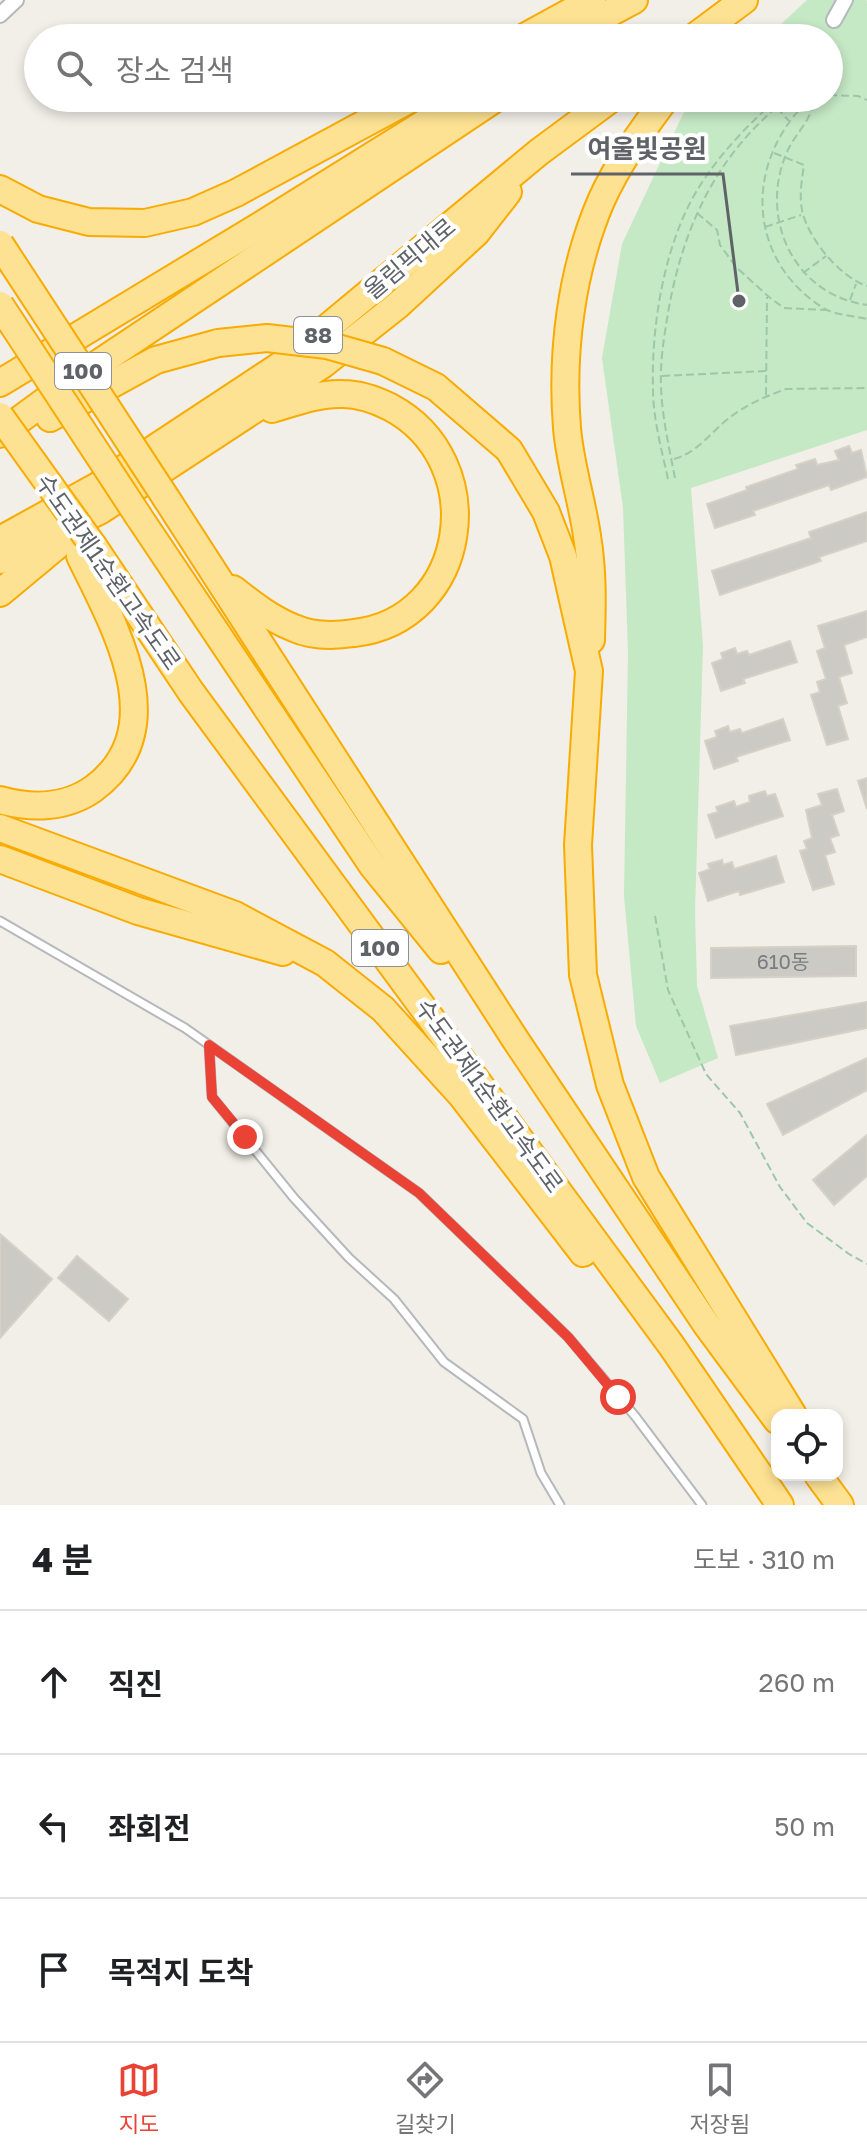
<!DOCTYPE html>
<html lang="ko">
<meta charset="utf-8">
<style>
:root{--surface:#fff;--page:#f2f2f2;--text:#202124;--muted:#757577;--line:#e0e0e0;--accent:#ea4335}
body{margin:0;font-family:"Golos Text","Noto Sans KR",sans-serif;background:var(--page);color:var(--text)}
.controls{position:absolute;right:24px;bottom:24px;display:grid;overflow:hidden;border-radius:16px;box-shadow:0 4px 12px #0003}
.controls button{width:72px;height:72px;display:grid;place-items:center;padding:0;border:0;border-bottom:2px solid var(--line);background:var(--surface);color:var(--text);font:40px sans-serif}
.stop{position:absolute;width:24px;height:24px;margin:-18px;border:6px solid #ea4335;border-radius:50%;background:#fff}
.stop.end{background:#ea4335;border-color:#fff;box-shadow:0 2px 8px #0008}
.list{margin:0;padding:0;list-style:none}
h2{display:flex;justify-content:space-between;align-items:center;height:104px;margin:0;padding:0 32px;font-size:34px}
h2 small{font-size:26px;font-weight:400;color:var(--muted)}
.list li{display:grid;grid-template-columns:52px 1fr auto;gap:24px;align-items:center;box-sizing:border-box;height:144px;padding:0 32px;border-top:2px solid var(--line)}
.list b{display:block;font-size:30px;white-space:nowrap}
.list em{font-size:26px;font-style:normal;color:var(--muted)}
.icon{flex:none;width:44px;height:44px;fill:none;stroke:currentColor;stroke-width:2;stroke-linecap:round;stroke-linejoin:round}
.map{position:relative;flex:none;width:867px;height:1505px;overflow:hidden}
.search{position:absolute;background:var(--surface);box-shadow:0 4px 12px #0003;left:24px;right:24px;top:24px;height:88px;display:flex;align-items:center;gap:20px;box-sizing:border-box;padding:0 28px;border-radius:44px;color:var(--muted);font-size:30px}
.sheet{height:536px;background:var(--surface)}
nav{display:flex;justify-content:space-around;align-items:center;box-sizing:border-box;height:112px;border-top:2px solid var(--line);background:var(--surface);font-size:22px;color:var(--muted)}
nav a{display:grid;justify-items:center;gap:4px}
nav .on{color:var(--accent)}
.map>svg:first-child{display:block}
.green{fill:#c5e8c5}
.building{fill:#cccac5;stroke:#d6d1c6;stroke-width:2}
.lines{fill:none;stroke-linecap:round;stroke-linejoin:round}
.lane-casing{stroke:#b5b8bc;stroke-width:11}
.street-casing{stroke:#b5b8bc;stroke-width:18}
.highway-casing{stroke:#f9ab00;stroke-width:30}
.path{stroke:#9cc7a9;stroke-width:2;stroke-dasharray:8 4;stroke-linecap:butt}
.lane{stroke:#fff;stroke-width:7}
.street{stroke:#fff;stroke-width:14}
.highway{stroke:#fde293;stroke-width:26}
.highway-bridge-casing{stroke:#f9ab00;stroke-width:30;stroke-linecap:butt}
.highway-bridge{stroke:#fde293;stroke-width:26}
.route{stroke:#ea4335;stroke-width:10}
.labels{text-anchor:middle;stroke-width:8;stroke-linejoin:round;paint-order:stroke}
.number-label{font-size:20px;fill:#7a7d7f}
.shield{fill:#fff;stroke:#8f9295;stroke-width:2}
.shield-label{font-size:22px;font-weight:bold;fill:#5f6368}
.street-label{font-size:24px;fill:#5f6368;stroke:#fff}
.leader{fill:none;stroke:#5f6368;stroke-width:3}
.callout-dot{fill:#5f6368;stroke:#fff;stroke-width:3}
.callout-label{font-size:26px;text-anchor:middle;font-weight:bold;fill:#5f6368;stroke:#fff;stroke-width:8;stroke-linejoin:round;paint-order:stroke}
</style>
<div class="map">
<svg width="867" height="1505" viewBox="0 0 867 1505">
<rect width="100%" height="100%" fill="#f1efe8"/>
<!-- green -->
<polygon class="green" points="807,0 866,0 867,2 867,430 691,488 703,646 695,912 697,986 718,1058 660,1083 636,1026 624,896 628,652 623,508 602,358 622,244 683,114 700,98 829,98 829,38 766,38"/>
<!-- building -->
<g class="building">
<polygon points="849,446 852,453 861,450 867,477 831,490 829,485 753,511 755,515 715,528 707,504 747,490 746,487 798,469 796,465 815,459 817,465 839,460 835,451"/>
<polygon points="867,512 867,541 819,557 821,561 720,595 712,571 811,538 809,532"/>
<polygon points="867,611 867,637 844,645 852,673 839,677 847,703 838,706 848,739 827,745 811,695 820,692 817,682 826,679 817,651 825,648 818,626"/>
<polygon points="790,641 797,662 743,679 745,683 721,691 712,663 723,659 721,653 735,648 737,654 747,651 749,655"/>
<polygon points="783,719 790,740 736,757 738,761 714,769 705,741 717,737 715,731 728,726 730,732 740,729 742,733"/>
<polygon points="867,778 867,809 858,781"/>
<polygon points="837,789 844,811 832,815 839,835 830,838 835,852 825,855 834,884 813,890 800,851 807,849 804,841 812,838 806,810 822,805 818,794"/>
<polygon points="765,791 767,796 775,794 783,816 716,838 708,815 718,812 716,807 734,801 736,807 750,802 749,796"/>
<polygon points="776,856 784,882 740,895 739,891 708,901 699,873 710,869 708,864 722,860 723,865 732,862 734,869"/>
<polygon points="856,946 856,976 711,978 711,948"/>
<polygon points="867,1002 867,1028 736,1055 730,1026"/>
<polygon points="867,1058 867,1090 783,1135 767,1104"/>
<polygon points="867,1135 867,1176 834,1205 813,1180"/>
<polygon points="0,1234 52,1279 0,1338"/>
<polygon points="77,1256 128,1299 109,1321 58,1278"/>
</g>
<g class="lines">
<!-- lane casing -->
<g class="lane-casing">
<g id="lane">
<polyline points="0,921 185,1028 419,1193 568,1337 635,1416 702,1505"/>
<polyline points="209,1045 212,1097 294,1198 349,1258 394,1299 444,1362 523,1419 541,1473 560,1505"/>
</g>
</g>
<!-- street casing -->
<g class="street-casing">
<g id="street">
<polyline points="0,15 16,0"/>
<polyline points="834,20 845,0"/>
</g>
</g>
<!-- highway casing -->
<g class="highway-casing">
<g id="highway">
<polyline points="523,38 592,0"/>
<polyline points="563,38 634,0"/>
<polyline points="693,38 744,0"/>
<polyline points="0,189 38,209 89,222 145,223 193,212 236,193 412,98"/>
<polyline points="383,361 436,387 509,450 546,512 563,556 589,671 578,845 583,975 610,1085 646,1177 793,1415"/>
<polyline points="0,383 261,225 465,98"/>
<polyline points="50,418 156,360 218,343"/>
<polyline points="0,434 75,379 496,98"/>
<polyline points="166,498 515,1039 706,1324 777,1420"/>
<polyline points="139,517 372,865 441,950"/>
<polyline points="0,540 96,487 287,361 539,152 612,98"/>
<polyline points="94,547 191,692 671,1345 780,1505"/>
<polyline points="0,560 101,510 322,365 398,305 476,233 508,192"/>
<path d="M233 589C252 604 271 619 294 628 312 636 335 636 354 633 469 620 492 461 390 407 376 400 359 394 343 394 319 393 295 402 272 409"/>
<polyline points="0,593 65,539"/>
<path d="M591 640C592 605 593 571 587 536 582 500 570 465 567 428 561 353 571 271 601 201 617 165 642 130 666 98"/>
<path d="M0 800C32 809 66 808 93 789 175 729 114 626 80 556"/>
<polyline points="0,828 235,915 325,963 383,1009 462,1096 583,1253"/>
<polyline points="0,859 138,911 283,952"/>
<polyline points="818,1475 840,1505"/>
</g>
</g>
<!-- path -->
<g class="path">
<polyline points="829,95 858,96 867,100"/>
<path d="M818 98 813 103C801 104 793 117 786 127 744 190 759 269 825 309 836 315 854 316 867 319"/>
<path d="M813 103C811 121 794 135 787 152 758 218 794 295 867 305"/>
<polyline points="777,108 789,121"/>
<path d="M774 153 804 165C802 179 799 195 802 210 808 239 840 277 867 286"/>
<polyline points="697,213 717,230 720,245 736,267 769,297 784,308 826,310"/>
<polyline points="765,227 801,215"/>
<polyline points="803,273 826,256"/>
<polyline points="850,300 856,284"/>
<polyline points="662,376 766,371"/>
<polyline points="766,395 767,297"/>
<path d="M674 459C697 453 711 432 729 418 746 405 766 396 786 389L867 388"/>
<path d="M675 478C669 447 662 417 661 386 660 361 664 337 668 313 683 226 717 153 788 98"/>
<path d="M668 479C662 451 653 419 653 389 651 324 665 239 701 184 722 151 750 123 778 98"/>
<polyline points="655,916 668,990 706,1074 740,1113 780,1187 807,1223 849,1254 867,1264"/>
</g>
<!-- lane -->
<use href="#lane" class="lane"/>
<!-- street -->
<use href="#street" class="street"/>
<!-- highway -->
<use href="#highway" class="highway"/>
<!-- highway-bridge casing -->
<g class="highway-bridge-casing">
<g id="highway-bridge">
<polyline points="0,244 166,498"/>
<polyline points="0,305 139,517"/>
<polyline points="218,343 267,338 327,345 383,361"/>
<polyline points="0,416 94,547"/>
</g>
</g>
<!-- highway-bridge -->
<use href="#highway-bridge" class="highway-bridge"/>
</g>
<g class="lines">
<!-- route -->
<polyline class="route" points="245,1137 212,1097 209,1045 419,1193 568,1337 618,1397"/>
</g>
<g class="labels">
<!-- number labels -->
<g class="number-label">
<text x="783" y="969">610동</text>
</g>
<!-- shield labels -->
<g class="shield">
<rect x="294" y="317" width="48" height="36" rx="6"/>
<rect x="55" y="353" width="56" height="36" rx="6"/>
<rect x="352" y="930" width="56" height="36" rx="6"/>
</g>
<g class="shield-label">
<text x="318" y="343">88</text>
<text x="83" y="379">100</text>
<text x="380" y="956">100</text>
</g>
<!-- street labels -->
<g class="street-label">
<text transform="translate(410 259) rotate(-40)" y="8">올림픽대로</text>
<text transform="translate(108 572) rotate(55)" y="8">수도권제1순환고속도로</text>
<text transform="translate(489 1096) rotate(54)" y="8">수도권제1순환고속도로</text>
</g>
</g>
<!-- callouts -->
<path class="leader" d="M739 301L723 174H571"/>
<circle class="callout-dot" cx="739" cy="301" r="8"/>
<g class="callout-label">
<text x="647" y="158">여울빛공원</text>
</g>
</svg>
<div class="controls">
<button><svg class="icon" aria-label="locate" viewBox="0 0 24 24"><circle cx="12" cy="12" r="6"/><path d="M12 2v4M12 18v4M2 12h4M18 12h4"/></svg></button>
</div>
<div class="stop" style="left:618px;top:1397px"></div>
<div class="stop end" style="left:245px;top:1137px"></div>
<div class="search"><svg class="icon" aria-label="search" viewBox="0 0 24 24"><circle cx="10" cy="10" r="6"/><path d="M15 15l6 6"/></svg>장소 검색</div>
</div>
<section class="sheet">
<h2>4 분<small>도보 · 310 m</small></h2>
<ul class="list">
<li><svg class="icon" aria-label="ahead" viewBox="0 0 24 24"><path d="M12 20V5M6 11l6-6 6 6"/></svg><div><b>직진</b></div><em>260 m</em></li>
<li><svg class="icon" aria-label="left" viewBox="0 0 24 24"><path d="M17 20v-9H6M10 6l-5 5 5 5"/></svg><div><b>좌회전</b></div><em>50 m</em></li>
<li><svg class="icon" aria-label="arrive" viewBox="0 0 24 24"><path d="M6 21V4h12l-3 4 3 4H6"/></svg><div><b>목적지 도착</b></div></li>
</ul>
</section>
<nav>
<a class="on"><svg class="icon" aria-label="map" viewBox="0 0 24 24"><path d="M3 6l6-2 6 2 6-2v14l-6 2-6-2-6 2zM9 4v14M15 6v14"/></svg>지도</a>
<a><svg class="icon" aria-label="directions" viewBox="0 0 24 24"><path d="M12 3l9 9-9 9-9-9zM9 14v-3h6M13 9l2 2-2 2"/></svg>길찾기</a>
<a><svg class="icon" aria-label="saved" viewBox="0 0 24 24"><path d="M7 4h10v16l-5-4-5 4z"/></svg>저장됨</a>
</nav>
